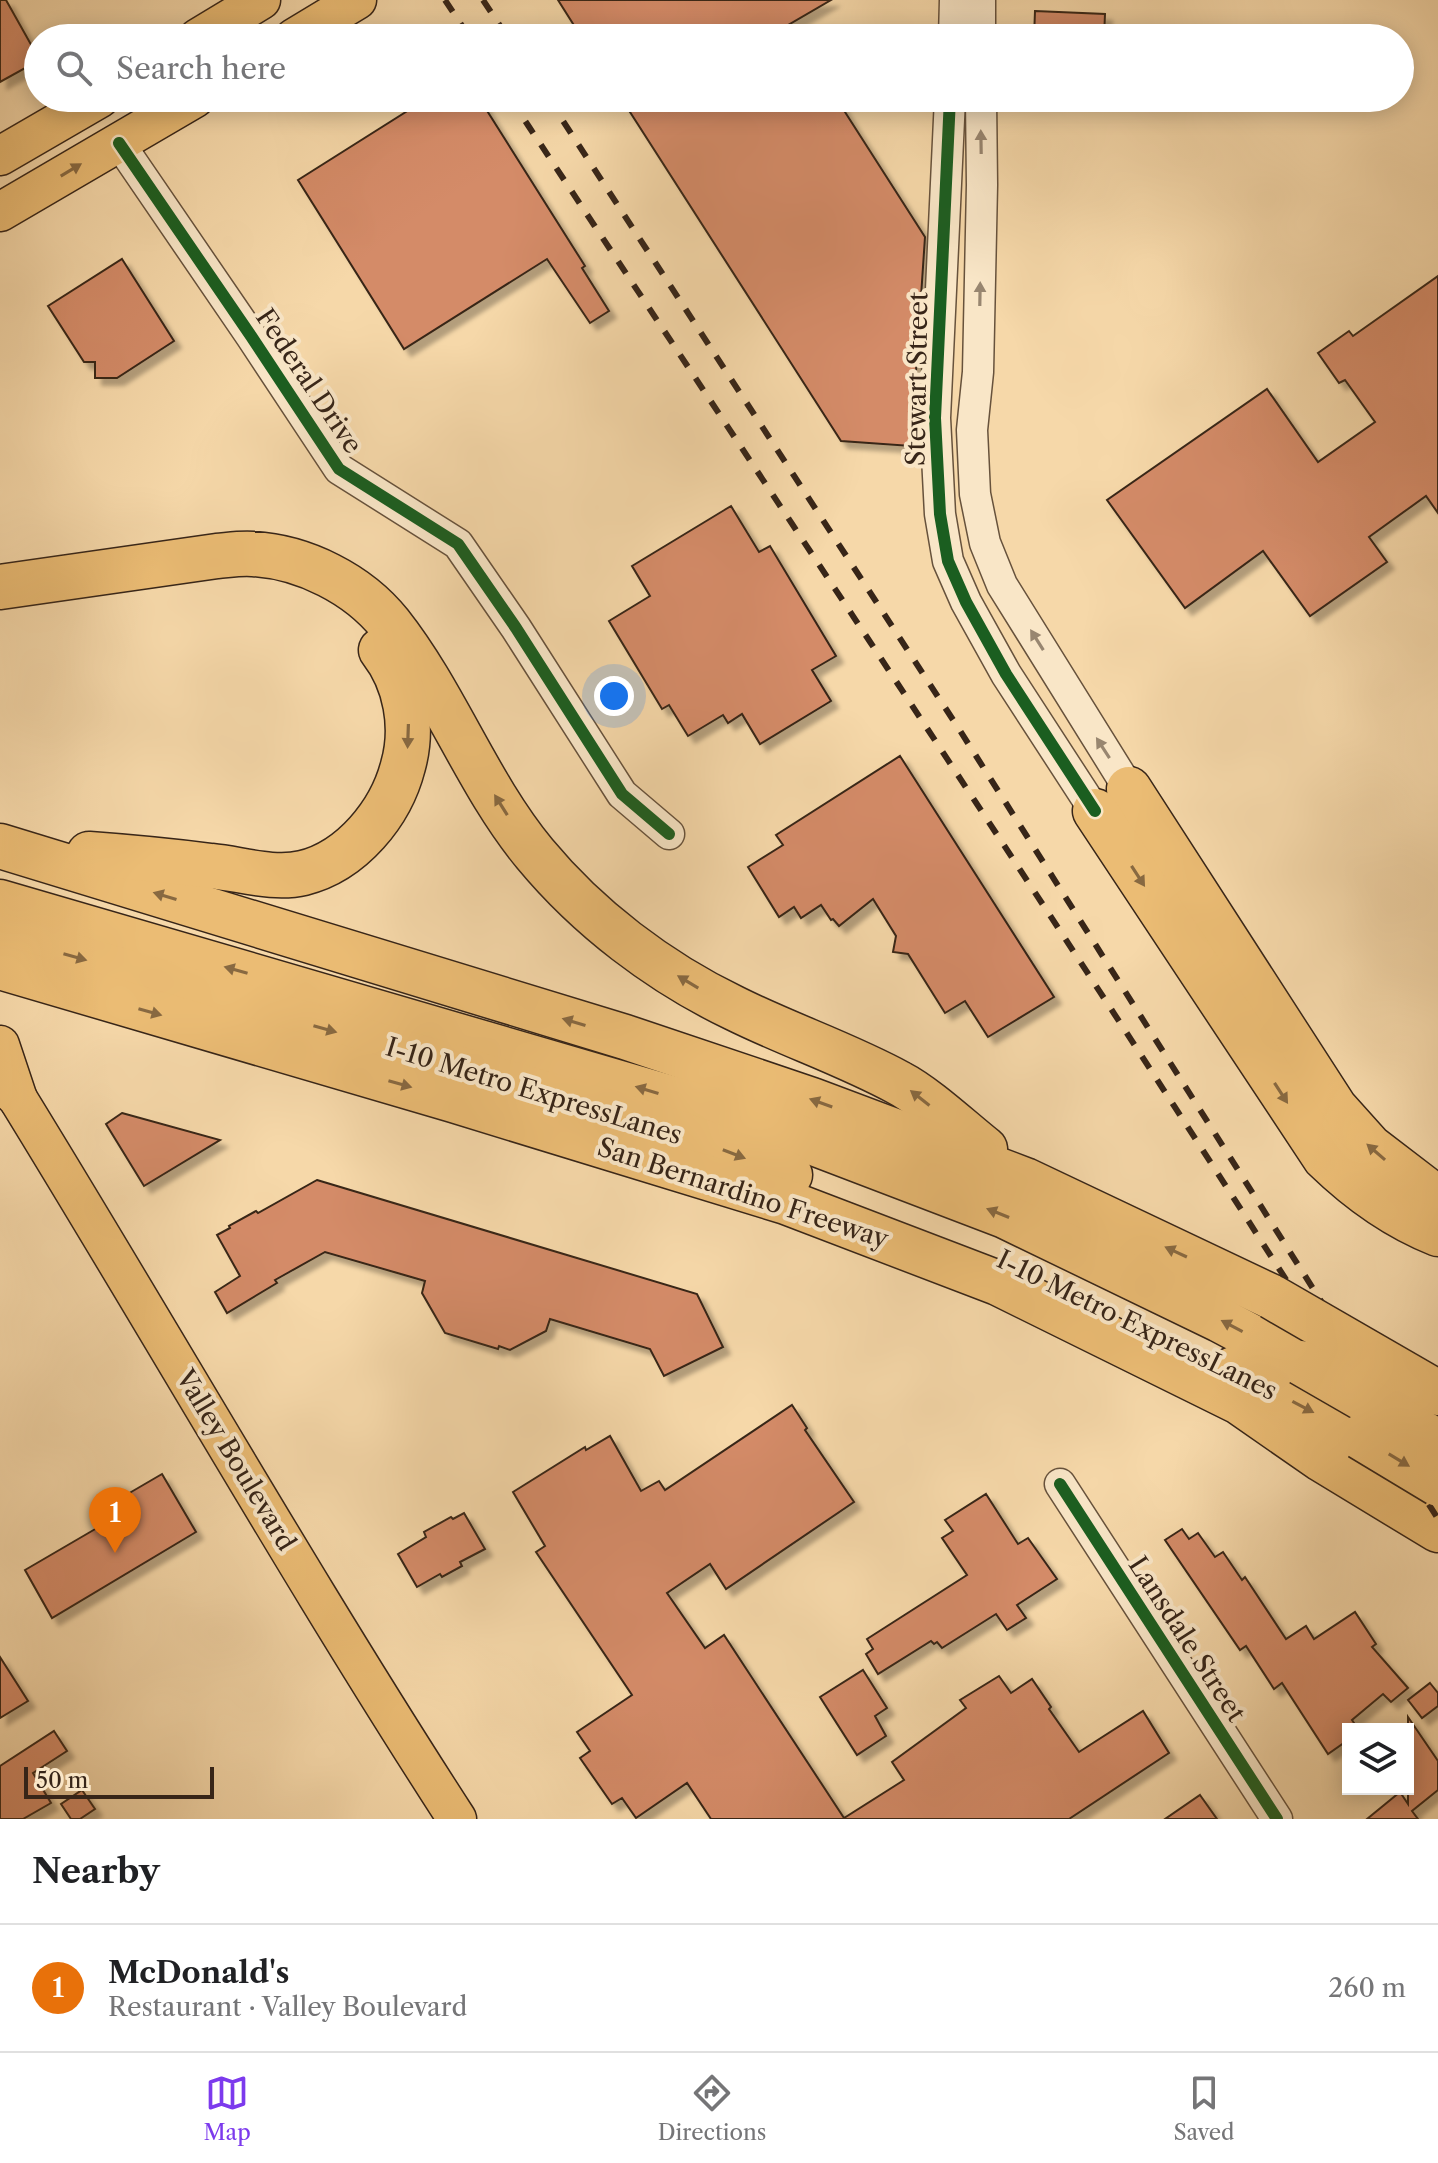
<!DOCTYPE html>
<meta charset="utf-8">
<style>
:root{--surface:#fff;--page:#f2f2f2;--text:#202124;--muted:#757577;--line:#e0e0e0;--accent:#7c3aed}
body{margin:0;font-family:"Libre Caslon Text",serif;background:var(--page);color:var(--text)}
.controls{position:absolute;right:24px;bottom:24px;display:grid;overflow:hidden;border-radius:0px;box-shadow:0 4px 20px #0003}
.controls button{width:72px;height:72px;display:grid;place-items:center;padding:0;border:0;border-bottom:2px solid var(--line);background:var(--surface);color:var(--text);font:40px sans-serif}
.scale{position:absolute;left:24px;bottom:20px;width:190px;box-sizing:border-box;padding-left:8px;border:4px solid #372518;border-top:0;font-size:22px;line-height:28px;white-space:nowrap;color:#372518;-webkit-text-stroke:6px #f9e6c7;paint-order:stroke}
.you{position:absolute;left:614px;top:696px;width:28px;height:28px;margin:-20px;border:6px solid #fff;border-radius:50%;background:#1a73e8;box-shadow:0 0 0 12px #1a73e833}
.badge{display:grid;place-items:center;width:52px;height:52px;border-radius:50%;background:var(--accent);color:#fff;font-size:26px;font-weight:700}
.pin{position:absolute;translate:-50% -66px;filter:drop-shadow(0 2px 4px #0008)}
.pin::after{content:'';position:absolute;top:42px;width:28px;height:24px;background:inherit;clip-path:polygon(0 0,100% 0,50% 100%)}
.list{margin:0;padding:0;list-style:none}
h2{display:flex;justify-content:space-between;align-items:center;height:104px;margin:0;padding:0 32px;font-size:34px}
h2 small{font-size:26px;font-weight:400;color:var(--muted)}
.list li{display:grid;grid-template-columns:52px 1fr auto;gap:24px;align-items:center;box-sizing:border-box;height:128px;padding:0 32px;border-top:2px solid var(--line)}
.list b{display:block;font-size:30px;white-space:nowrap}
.list p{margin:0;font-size:26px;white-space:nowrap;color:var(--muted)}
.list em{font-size:26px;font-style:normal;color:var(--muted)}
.icon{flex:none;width:44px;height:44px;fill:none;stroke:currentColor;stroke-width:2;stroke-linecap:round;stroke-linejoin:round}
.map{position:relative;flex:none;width:1438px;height:1819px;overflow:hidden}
.search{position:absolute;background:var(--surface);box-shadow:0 4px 20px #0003;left:24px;right:24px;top:24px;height:88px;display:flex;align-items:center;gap:20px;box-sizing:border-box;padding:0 28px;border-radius:44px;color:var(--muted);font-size:30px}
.sheet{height:232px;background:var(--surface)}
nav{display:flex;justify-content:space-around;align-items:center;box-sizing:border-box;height:112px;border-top:2px solid var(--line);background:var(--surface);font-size:22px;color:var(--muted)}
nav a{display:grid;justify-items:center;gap:4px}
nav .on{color:var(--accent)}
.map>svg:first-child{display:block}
.building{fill:#d48b67;stroke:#372518;stroke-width:2;filter:url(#shadow)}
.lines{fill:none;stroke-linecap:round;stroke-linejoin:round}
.minor-casing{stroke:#67523c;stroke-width:33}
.major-casing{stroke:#372518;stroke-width:41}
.highway-casing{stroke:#372518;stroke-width:47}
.minor{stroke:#f9e6c7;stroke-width:30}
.major{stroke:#ebbc74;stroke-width:38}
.highway{stroke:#ebbc74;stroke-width:44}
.rail{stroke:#372518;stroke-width:6;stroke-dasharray:14 14;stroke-linecap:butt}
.highway-bridge-casing{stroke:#372518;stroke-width:47;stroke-linecap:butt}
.highway-bridge{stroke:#ebbc74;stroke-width:44}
.cycleway-casing{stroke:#f9e6c7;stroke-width:17}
.cycleway{stroke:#1b5e20;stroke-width:12}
.oneway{fill:#988670}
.oneway2{fill:#886941}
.labels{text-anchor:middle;stroke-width:8;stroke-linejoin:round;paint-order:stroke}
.street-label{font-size:26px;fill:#372518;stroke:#f9e6c7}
</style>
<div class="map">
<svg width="1438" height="1819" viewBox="0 0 1438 1819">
<defs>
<filter id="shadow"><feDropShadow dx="7" dy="7" stdDeviation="2" flood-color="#0004"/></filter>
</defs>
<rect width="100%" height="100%" fill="#f6d8a9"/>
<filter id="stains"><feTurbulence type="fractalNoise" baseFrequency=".0025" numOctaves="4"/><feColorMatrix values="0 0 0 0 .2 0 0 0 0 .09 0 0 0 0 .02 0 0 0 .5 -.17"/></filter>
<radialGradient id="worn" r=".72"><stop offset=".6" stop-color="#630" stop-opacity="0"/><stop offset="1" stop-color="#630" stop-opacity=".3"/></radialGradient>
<!-- building -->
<g class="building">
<polygon points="0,0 6,0 38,57 38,61 0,82"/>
<polygon points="558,0 831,0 769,36 757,30 743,38 582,38"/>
<polygon points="1035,11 1105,14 1104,38 1034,38"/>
<polygon points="428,98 479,98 585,266 582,268 609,311 590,323 547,259 404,349 298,180"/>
<polygon points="621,98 755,98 761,108 777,98 836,98 925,237 911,446 841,441"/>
<polygon points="122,259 174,341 117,378 95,378 95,362 84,362 48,306"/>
<polygon points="1438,276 1438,513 1426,496 1369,537 1387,562 1310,616 1263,551 1185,608 1107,500 1267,389 1318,462 1375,422 1345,380 1339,383 1318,353 1349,331 1353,336"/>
<polygon points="731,506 759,552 770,546 836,656 812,670 831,701 760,744 742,714 728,723 723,715 688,736 669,705 662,709 609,621 650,596 632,566"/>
<polygon points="900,756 1054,997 988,1037 965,1001 945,1013 908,954 893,952 896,936 873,899 839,926 833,919 831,920 821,905 801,918 794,907 779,917 748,867 783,845 776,835"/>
<polygon points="122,1113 220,1140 144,1186 106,1124"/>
<polygon points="317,1180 697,1294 723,1347 664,1376 650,1349 550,1319 546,1331 510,1350 499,1346 498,1349 445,1333 422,1293 425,1281 325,1252 275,1280 277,1283 227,1313 215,1292 240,1276 217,1235 230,1228 229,1226 256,1211 258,1213"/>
<polygon points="792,1405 807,1428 805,1430 854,1502 726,1589 710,1564 667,1593 705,1648 724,1635 844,1818 904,1780 892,1762 966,1708 960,1700 999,1676 1011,1693 1032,1679 1051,1707 1049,1709 1079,1752 1143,1711 1169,1753 1069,1819 711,1819 687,1783 636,1818 622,1798 612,1804 580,1758 590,1751 577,1732 632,1695 536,1552 545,1546 513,1492 585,1447 586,1450 610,1436 641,1491 659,1481 665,1490"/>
<polygon points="162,1474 196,1532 52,1618 25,1570 121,1514 114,1502"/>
<polygon points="986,1494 1018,1544 1028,1538 1057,1579 1017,1605 1026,1618 1007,1630 996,1614 942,1648 937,1642 934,1644 931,1641 878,1674 866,1654 873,1649 867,1639 967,1575 942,1538 953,1531 945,1520"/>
<polygon points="464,1513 485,1549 460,1562 462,1566 442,1577 440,1574 417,1587 398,1554 426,1537 424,1532 451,1517 453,1519"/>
<polygon points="1182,1529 1189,1539 1198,1533 1215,1557 1223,1552 1242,1580 1245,1577 1286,1639 1306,1626 1314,1639 1355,1612 1376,1644 1372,1647 1408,1688 1391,1702 1383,1694 1352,1720 1358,1729 1348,1729 1348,1740 1328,1754 1282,1683 1274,1689 1246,1646 1240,1650 1165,1540"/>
<polygon points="0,1657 28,1701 0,1718"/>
<polygon points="863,1670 887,1708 875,1716 886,1736 857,1755 820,1697"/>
<polygon points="1430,1683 1438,1693 1438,1706 1422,1718 1408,1700"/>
<polygon points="1408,1717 1438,1761 1438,1790 1412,1811 1418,1819 1367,1819 1400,1792 1408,1804"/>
<polygon points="54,1731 67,1751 33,1773 51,1803 23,1819 0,1819 0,1766"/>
<polygon points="82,1790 95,1809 80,1819 71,1819 61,1804"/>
<polygon points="1200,1795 1217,1819 1165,1819"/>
</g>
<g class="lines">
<!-- minor casing -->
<g class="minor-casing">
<g id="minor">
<polyline points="980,0 980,38"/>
<polyline points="954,38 955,0"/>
<polyline points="950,98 935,418 940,514 948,561 966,602 1006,674 1095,811"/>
<polyline points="981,98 982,185 978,372 972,430 975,494 985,543 1002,585 1129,789"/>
<polyline points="119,143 251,336 339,469 458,544 516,628 622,794 669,834"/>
<polyline points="1060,1484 1277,1819"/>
</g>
</g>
<!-- major casing -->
<g class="major-casing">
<g id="major">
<polyline points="198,38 261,0"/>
<polyline points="294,38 357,0"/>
<polyline points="0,156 100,98"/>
<polyline points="0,212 195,98"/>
<polyline points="0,1045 18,1099"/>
<path d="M0 1080 18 1099C165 1338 304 1583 457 1819"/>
</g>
</g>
<!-- highway casing -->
<g class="highway-casing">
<g id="highway">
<path d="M0 587 217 556C229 555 241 553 253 554 304 557 358 584 390 624 446 695 477 784 535 854 588 918 659 972 734 1008 788 1035 846 1054 899 1083 926 1097 961 1130 985 1149"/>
<polyline points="1129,789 1335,1108 1370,1147 1438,1199"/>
<path d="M1095 811 1325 1158C1358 1190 1395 1217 1438 1234"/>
<polyline points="0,846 625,1037 812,1100 1025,1180 1272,1297"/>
<path d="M89 854C130 857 171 861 211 866 241 869 273 880 303 873 352 861 391 813 403 766 414 727 406 682 381 650"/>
<polyline points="0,902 777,1129 1005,1216 1220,1320 1301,1363"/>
<polyline points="0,935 674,1131 790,1175"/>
<polyline points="0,967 453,1100 786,1202 998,1283 1239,1402 1321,1459 1438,1530"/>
<polyline points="1233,1369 1360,1437"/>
</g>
</g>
<!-- minor -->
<use href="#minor" class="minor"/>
<!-- major -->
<use href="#major" class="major"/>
<!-- highway -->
<use href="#highway" class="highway"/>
<!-- rail -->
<g class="rail">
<polyline points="445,0 470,38"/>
<polyline points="483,0 508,38"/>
<path d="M510 98C822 570 1137 1040 1438 1519"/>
<polyline points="548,98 959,729 1438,1486"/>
</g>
<!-- highway-bridge casing -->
<g class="highway-bridge-casing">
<g id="highway-bridge">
<polyline points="1272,1297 1438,1393"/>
<polyline points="1301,1363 1438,1442"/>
<polyline points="1360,1437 1438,1484"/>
</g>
</g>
<!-- highway-bridge -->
<use href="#highway-bridge" class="highway-bridge"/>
<!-- cycleway casing -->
<g class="cycleway-casing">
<g id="cycleway">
<polyline points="950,98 935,418 940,514 948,561 966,602 1006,674 1095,811"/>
<polyline points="119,143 251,336 339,469 458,544 516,628 622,794 669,834"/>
<polyline points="1060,1484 1277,1819"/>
</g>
</g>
<!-- cycleway -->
<use href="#cycleway" class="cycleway"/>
</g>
<!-- one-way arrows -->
<defs><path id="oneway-solid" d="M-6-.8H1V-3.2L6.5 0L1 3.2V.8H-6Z" transform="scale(2)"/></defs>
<g class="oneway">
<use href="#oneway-solid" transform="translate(981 142) rotate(-91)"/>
<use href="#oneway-solid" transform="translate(980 294) rotate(-89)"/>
<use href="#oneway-solid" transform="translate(1037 640) rotate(-122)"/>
<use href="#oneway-solid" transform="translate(1103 748) rotate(-123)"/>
</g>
<g class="oneway2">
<use href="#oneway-solid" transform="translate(71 170) rotate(-31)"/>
<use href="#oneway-solid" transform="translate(408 736) rotate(92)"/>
<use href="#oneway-solid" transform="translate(501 805) rotate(-122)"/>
<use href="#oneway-solid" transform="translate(1138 876) rotate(57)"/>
<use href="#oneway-solid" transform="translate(165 896) rotate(-163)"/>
<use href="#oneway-solid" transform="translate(75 957) rotate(16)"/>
<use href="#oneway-solid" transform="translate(236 970) rotate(-164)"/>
<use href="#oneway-solid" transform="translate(688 982) rotate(-149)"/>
<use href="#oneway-solid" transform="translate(150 1012) rotate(16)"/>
<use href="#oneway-solid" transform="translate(574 1022) rotate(-163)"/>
<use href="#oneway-solid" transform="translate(325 1029) rotate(16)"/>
<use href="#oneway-solid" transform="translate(400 1084) rotate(16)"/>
<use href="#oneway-solid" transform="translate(647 1090) rotate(-163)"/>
<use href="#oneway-solid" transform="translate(1281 1093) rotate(57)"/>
<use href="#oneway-solid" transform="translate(920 1098) rotate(-142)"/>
<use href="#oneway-solid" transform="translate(821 1103) rotate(-160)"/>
<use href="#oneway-solid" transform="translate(1376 1152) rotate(-139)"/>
<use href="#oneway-solid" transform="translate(734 1154) rotate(21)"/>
<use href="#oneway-solid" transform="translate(998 1213) rotate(-158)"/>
<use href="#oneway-solid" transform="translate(1176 1252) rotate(-155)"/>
<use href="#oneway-solid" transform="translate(1232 1326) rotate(-152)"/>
<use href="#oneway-solid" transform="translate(1303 1407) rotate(28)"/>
<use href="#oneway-solid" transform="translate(1399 1460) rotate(31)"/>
</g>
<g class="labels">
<!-- street labels -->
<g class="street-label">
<text transform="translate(917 379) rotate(-89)" y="9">Stewart Street</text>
<text transform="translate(309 381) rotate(56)" y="9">Federal Drive</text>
<text transform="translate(534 1091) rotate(17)" y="9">I-10 Metro ExpressLanes</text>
<text transform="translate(743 1193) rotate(18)" y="9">San Bernardino Freeway</text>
<text transform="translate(1137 1325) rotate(26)" y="9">I-10 Metro ExpressLanes</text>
<text transform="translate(236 1460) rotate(59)" y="9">Valley Boulevard</text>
<text transform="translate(1187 1639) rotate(57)" y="9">Lansdale Street</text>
</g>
</g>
<rect width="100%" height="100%" filter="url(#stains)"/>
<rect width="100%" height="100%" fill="url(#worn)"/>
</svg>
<div class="controls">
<button><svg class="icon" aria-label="layers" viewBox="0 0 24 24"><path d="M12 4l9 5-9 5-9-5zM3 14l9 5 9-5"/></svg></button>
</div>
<div class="scale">50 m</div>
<div class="you"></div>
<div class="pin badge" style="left:115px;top:1553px;background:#e8710a">1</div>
<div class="search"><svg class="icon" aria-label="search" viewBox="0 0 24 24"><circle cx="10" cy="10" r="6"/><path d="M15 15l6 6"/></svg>Search here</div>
</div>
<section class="sheet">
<h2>Nearby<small></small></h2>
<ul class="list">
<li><span class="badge" style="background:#e8710a">1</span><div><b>McDonald's</b><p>Restaurant · Valley Boulevard</p></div><em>260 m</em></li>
</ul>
</section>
<nav>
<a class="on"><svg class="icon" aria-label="map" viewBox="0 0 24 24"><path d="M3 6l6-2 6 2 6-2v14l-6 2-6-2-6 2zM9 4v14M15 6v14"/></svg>Map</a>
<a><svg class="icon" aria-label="directions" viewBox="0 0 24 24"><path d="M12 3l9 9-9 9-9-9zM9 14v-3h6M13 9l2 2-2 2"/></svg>Directions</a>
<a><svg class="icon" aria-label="saved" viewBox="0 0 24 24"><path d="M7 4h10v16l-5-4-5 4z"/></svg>Saved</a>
</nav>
